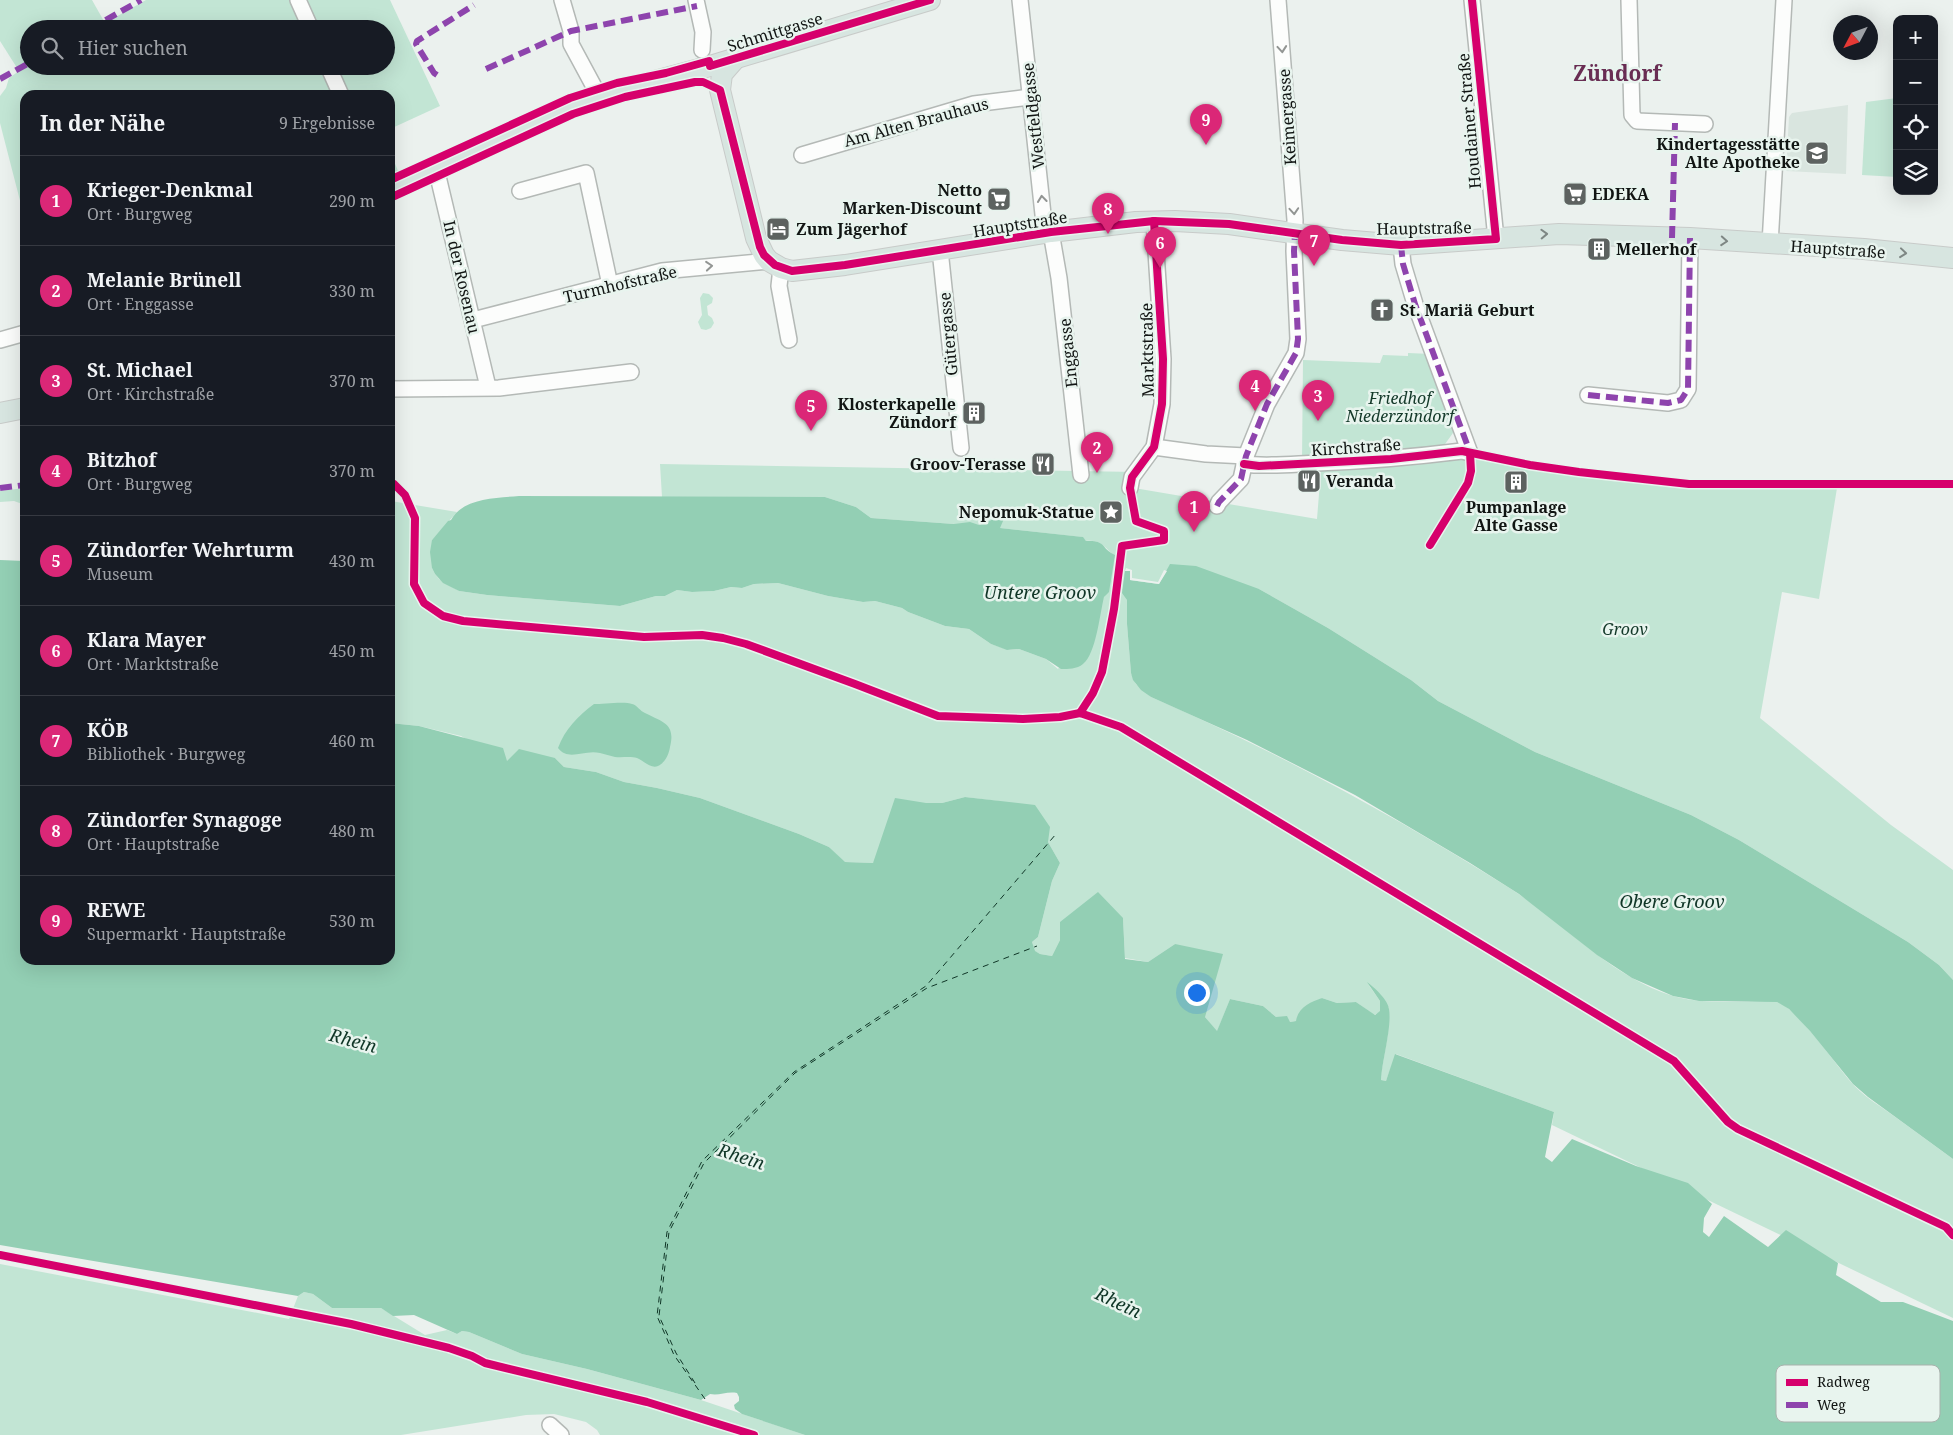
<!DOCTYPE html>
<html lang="de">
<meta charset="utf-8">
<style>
:root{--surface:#171b24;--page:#20242c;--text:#f1f3f6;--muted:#9ea1a6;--line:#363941;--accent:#db2777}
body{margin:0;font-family:"Noto Serif",serif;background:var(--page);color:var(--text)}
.controls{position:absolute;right:15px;top:15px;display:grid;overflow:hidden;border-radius:10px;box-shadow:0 5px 20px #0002}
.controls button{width:45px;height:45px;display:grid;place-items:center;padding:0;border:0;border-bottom:1px solid var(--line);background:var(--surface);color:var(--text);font:25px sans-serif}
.compass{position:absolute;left:1833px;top:15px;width:45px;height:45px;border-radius:50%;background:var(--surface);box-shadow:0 5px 20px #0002;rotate:229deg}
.you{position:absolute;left:1196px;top:992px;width:18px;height:18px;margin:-12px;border:4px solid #fff;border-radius:50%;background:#1a73e8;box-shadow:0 0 0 8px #1a73e833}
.badge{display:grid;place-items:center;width:32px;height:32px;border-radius:50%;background:var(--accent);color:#fff;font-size:16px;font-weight:700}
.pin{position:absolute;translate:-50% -41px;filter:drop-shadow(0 1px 2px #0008)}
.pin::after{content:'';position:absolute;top:26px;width:18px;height:15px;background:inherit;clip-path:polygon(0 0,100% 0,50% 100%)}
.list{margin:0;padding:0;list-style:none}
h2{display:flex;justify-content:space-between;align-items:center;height:65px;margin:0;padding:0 20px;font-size:21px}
h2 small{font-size:16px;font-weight:400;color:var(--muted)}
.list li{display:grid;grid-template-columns:32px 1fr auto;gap:15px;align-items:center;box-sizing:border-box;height:90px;padding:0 20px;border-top:1px solid var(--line)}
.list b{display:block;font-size:19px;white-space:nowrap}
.list p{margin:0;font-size:16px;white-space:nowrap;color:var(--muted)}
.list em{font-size:16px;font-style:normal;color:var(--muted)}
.icon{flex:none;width:28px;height:28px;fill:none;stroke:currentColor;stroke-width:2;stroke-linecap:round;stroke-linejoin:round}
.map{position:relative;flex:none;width:1953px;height:1435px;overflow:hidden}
.search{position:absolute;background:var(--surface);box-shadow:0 5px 20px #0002;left:20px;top:20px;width:375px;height:55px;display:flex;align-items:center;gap:12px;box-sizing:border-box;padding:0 18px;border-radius:28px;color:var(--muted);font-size:19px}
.panel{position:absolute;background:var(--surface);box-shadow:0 5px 20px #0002;left:20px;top:90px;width:375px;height:875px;border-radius:15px}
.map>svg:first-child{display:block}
.built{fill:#d9e5df}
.green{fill:#c2e5d4}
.water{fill:#93cfb4}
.pier{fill:#ebf1ee}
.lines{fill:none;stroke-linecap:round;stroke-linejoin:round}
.ferry{stroke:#103627;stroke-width:1;stroke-dasharray:6 5;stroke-linecap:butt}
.minor-casing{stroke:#b4b9b6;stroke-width:18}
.major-casing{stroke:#c8cbc9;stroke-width:22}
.minor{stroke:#fcfdfc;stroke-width:15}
.major{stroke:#d7e5e0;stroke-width:20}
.quiet{stroke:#8e44ad;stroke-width:6;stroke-dasharray:12 6;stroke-linecap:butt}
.cycleway-casing{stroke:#e8f4ee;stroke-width:11}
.cycleway{stroke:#d6006c;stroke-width:8}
.oneway{stroke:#929593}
.oneway2{stroke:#7e8784}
.labels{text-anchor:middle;stroke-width:5;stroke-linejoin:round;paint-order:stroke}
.street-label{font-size:16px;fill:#111513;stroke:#e8f4ee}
.poi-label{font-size:16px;font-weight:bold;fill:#111513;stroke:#e8f4ee;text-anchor:end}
.park-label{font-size:16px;font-style:italic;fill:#133929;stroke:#e8f4ee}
.water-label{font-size:18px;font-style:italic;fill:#103627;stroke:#e8f4ee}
.district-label{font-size:21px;font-weight:bold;fill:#692d53;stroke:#e8f4ee}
.key{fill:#e8f4ee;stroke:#a8b1ac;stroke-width:1}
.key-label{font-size:14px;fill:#111513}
</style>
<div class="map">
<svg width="1953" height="1435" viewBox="0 0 1953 1435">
<rect width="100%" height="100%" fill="#ebf1ee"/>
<!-- built -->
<polygon class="built" points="1848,105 1846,174 1786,171 1789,117 1792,113"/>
<!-- green -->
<g class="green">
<polygon points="0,0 92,0 105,23 146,0 292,0 305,29 29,29 29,66 322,66 335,95 25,95 25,220 0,123 0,96 6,88 9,78 19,71 0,41"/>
<polygon points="304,0 390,0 440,106 390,129 390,95 347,95 334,66 386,66 386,29 317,29"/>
<polygon points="1897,98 1897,177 1862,175 1866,102"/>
<polygon points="390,152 399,173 390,178"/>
<polygon points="703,293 709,294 713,298 712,303 707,306 708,315 712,318 714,323 711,328 706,330 701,329 698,322 702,315 700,298"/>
<polygon points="1408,353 1431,354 1458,426 1440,451 1302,460 1303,360 1380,363 1383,355 1408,356"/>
<path d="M1478 457 1560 472 1694 489 1837 488 1819 599 1782 592 1760 718 1891 825 1953 870V980L1939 965 1908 942 1739 840 1691 815 1535 752 1438 701 1411 680 1328 628 1259 589 1159 584 1130 580 1125 595 1127 600V624L1131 673 1136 684 1151 697C1276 751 1395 816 1511 889 1566 924 1609 976 1673 996 1697 1003 1724 1002 1748 1002 1757 1002 1769 1000 1777 1002 1796 1007 1836 1065 1851 1082 1862 1095 1877 1104 1891 1114 1912 1129 1932 1144 1953 1159V1318L1552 1125 1554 1112 1396 1054 1386 1081 1380 1080 1388 1034 1389 1008 1368 984 1380 1001V1012L1374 1015 1356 1002 1337 1003 1322 998 1296 1021 1290 1022 1276 1017 1263 1006 1230 999 1217 1032 1205 1017 1175 944 1148 962 1125 958 1123 918 1060 922V940L1052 956 1040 954 1034 951 1032 942 1038 937 1052 881 1060 863 1048 842 998 801 965 797 942 803H926L873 863 844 862 829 847 799 834 700 798 657 788 624 782 596 772 564 767 555 758 507 762 461 736 419 726 390 723 391 501 457 512 432 540V568L435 574 439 579 459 591 487 595 620 606 656 596H665L677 590 692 592 714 591 731 587 742 588 754 584 778 583 828 596 863 602 875 601 902 608 908 612 945 626 969 629 991 644 1009 650 1019 649 1046 659 1058 669 1106 594 1113 555C1103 545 1100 540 1086 541L1082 537 999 528 1005 514 979 525 954 524 871 518 856 507 825 497H662L660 464 1137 472 1134 488 1317 519 1321 469Z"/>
<polygon points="25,488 25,505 14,501 0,502 0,491"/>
<polygon points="0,1264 289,1319 298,1296 304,1292 313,1294 332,1308 381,1308 425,1335 447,1330 457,1334 462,1331 469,1332 522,1354 587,1369 701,1400 805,1435 600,1435 597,1430 586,1422 554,1414 526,1415 401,1435 0,1435"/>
</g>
<!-- water -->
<g class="water">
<path d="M519 496 825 497 856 507 871 518 954 524 970 522 979 525 1006 514 1000 528 1083 537 1086 541C1107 540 1100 548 1115 555L1109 592 1104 597C1100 613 1096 654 1083 664 1077 669 1068 669 1061 669L1046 659 1019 649 1007 650 991 644 969 629 945 626 908 612 902 608 875 601 863 602 828 596 778 583 754 584 742 588 731 587 714 591 692 592 677 590 665 596H656L620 606 487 595 459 591 443 583 435 574 432 568 430 552 432 540 448 521 451 520C463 498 495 498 519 496Z"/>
<path d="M0 560 25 561V960H390V723L419 726 503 748 507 761 519 749 555 758 564 767 596 772 624 782 657 788 700 798 799 834 829 847 845 862 873 863 895 798 926 803H942L965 797 1035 805 1050 827 1048 842 1060 863 1052 881 1038 937 1032 942 1035 951 1040 954 1052 956 1060 940V922L1098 892 1123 918 1125 959 1148 962 1175 944 1223 954 1205 1017 1217 1031 1230 999 1263 1006 1276 1017 1287 1016 1290 1022 1296 1021C1298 1007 1311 1002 1322 998L1337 1003 1356 1002 1375 1015 1380 1011V1001L1367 982C1375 988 1388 1000 1389 1009 1392 1027 1382 1061 1381 1080L1386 1081 1395 1054 1554 1112 1545 1157 1552 1162 1572 1139 1636 1166 1688 1183 1712 1204 1704 1218 1703 1232 1709 1237 1724 1216 1768 1247 1786 1230 1838 1263 1836 1275 1881 1302H1903L1953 1321V1435H805L742 1414 735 1409 734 1405 739 1401V1397L737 1393C727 1391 719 1396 710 1394L701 1400 587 1369 522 1354 469 1332 462 1331 457 1334 414 1315 393 1316 381 1308H332L313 1294 304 1292 298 1296 0 1245Z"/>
<polygon points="1170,564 1196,566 1259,589 1328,628 1411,680 1438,701 1535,752 1691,815 1739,840 1908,942 1939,965 1953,980 1953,1159 1868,1097 1853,1084 1810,1031 1789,1009 1777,1002 1699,1001 1673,996 1632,978 1597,955 1519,894 1470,863 1355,795 1247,740 1151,697 1141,690 1133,680 1131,673 1127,624 1127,600 1122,593 1125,571 1130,571 1130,580 1159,584"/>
<path d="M594 704C602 704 626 701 632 704 637 705 640 711 645 713 662 722 676 723 670 747 669 754 665 763 658 766 651 769 644 761 637 758 630 756 622 758 615 757 610 756 605 754 600 753 584 749 569 762 558 748 565 729 578 716 594 704Z"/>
</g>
<!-- pier -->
<polygon class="pier" points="1126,568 1132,570 1132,578 1158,582 1164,570 1167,571 1159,584 1130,580 1130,571 1125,571"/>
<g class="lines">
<!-- ferry -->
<g class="ferry">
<polyline points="695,1383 676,1353 659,1316 669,1232 704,1163 795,1073 927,988 1037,946"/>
<polyline points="705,1399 674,1355 657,1316 667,1232 702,1161 794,1072 926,986 1056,834"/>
</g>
<!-- minor casing -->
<g class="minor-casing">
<g id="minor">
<polyline points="298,0 311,29"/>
<polyline points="562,0 571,31 571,44 599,96"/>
<polyline points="696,0 703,32 702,50"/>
<polyline points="1020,0 1045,233"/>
<polyline points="1472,0 1496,239"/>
<polyline points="1629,0 1632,115 1637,121 1705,124"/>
<polyline points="328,66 341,95"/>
<polyline points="802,155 974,104 1030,97"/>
<polyline points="436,168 488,387"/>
<polyline points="520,191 586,173 610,285"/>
<polyline points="1051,232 1059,278 1081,475"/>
<polyline points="1770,244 1784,0"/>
<polyline points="1401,245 1403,264 1415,304 1470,453"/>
<polyline points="940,250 961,448"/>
<polyline points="781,268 779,286 789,340"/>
<polyline points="473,320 662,271 769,261"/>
<polyline points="0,340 25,333"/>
<polyline points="390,389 499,388 631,372"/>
<polyline points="1588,395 1668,403 1681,400 1688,389 1690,238"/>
<polyline points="1154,447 1206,454 1246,456"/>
<path d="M1244 464C1268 467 1293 464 1317 463 1365 461 1414 457 1462 451L1470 453"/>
<polyline points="1130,488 1132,477 1154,447 1162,404 1163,359 1154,221"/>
<polyline points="1217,506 1219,502 1241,479 1246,456 1267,404 1296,353 1298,339 1294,251 1295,220 1278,0"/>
<polyline points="550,1425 561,1435"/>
</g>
</g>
<!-- major casing -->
<g class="major-casing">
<g id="major">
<polyline points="736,58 722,74 720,90 756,238 764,255 769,261 781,268 792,271 845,265 1051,232 1136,222 1175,221 1229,224 1342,240 1401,245 1559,234 1690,238 1864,249 1953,258"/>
<polyline points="390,189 478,148 599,96 710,66 930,0"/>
<polyline points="0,413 25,408"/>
</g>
</g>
<!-- minor -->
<use href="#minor" class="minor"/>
<!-- major -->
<use href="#major" class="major"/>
<!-- quiet -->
<g class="quiet">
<polyline points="90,29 141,0"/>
<polyline points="486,69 571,31 697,6"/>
<polyline points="437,75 434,73 416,44 417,41 474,5"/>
<polyline points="0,79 29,63"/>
<polyline points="1672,238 1675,123"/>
<polyline points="1401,245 1403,264 1415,304 1471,455"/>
<polyline points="1588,395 1668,403 1681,400 1688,389 1690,238"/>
<polyline points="0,488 25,485"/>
<polyline points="1217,506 1219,502 1241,479 1246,456 1267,404 1296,353 1298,339 1294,251 1295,233"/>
</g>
<!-- cycleway casing -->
<g class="cycleway-casing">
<g id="cycleway">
<polyline points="390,180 570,98 617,83 666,73 709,61 710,66 930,0"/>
<polyline points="390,198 573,114 625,97 695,82 703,82 720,90 760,247 764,255 775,265 792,271 845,265 1051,232 1154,221 1229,224 1342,240 1401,245 1496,239 1472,0"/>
<polyline points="1244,464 1259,466 1391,459 1462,451 1530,465 1579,472 1689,484 1953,484"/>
<polyline points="390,483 394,484 405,495 415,518 414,584 424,603 443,616 463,621 644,637 702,635 723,638 746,644 855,684 938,716 1023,719 1060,717 1080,713 1121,727 1674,1061 1728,1122 1738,1129 1946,1227 1953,1235"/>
<polyline points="1430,545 1468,483 1471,471 1470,453"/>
<polyline points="1080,713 1093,693 1102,672 1114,609 1122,546 1164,540 1164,531 1136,521 1130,488 1132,477 1154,447 1162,404 1163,359 1154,221"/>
<polyline points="0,1255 351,1324 449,1348 472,1356 485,1363 647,1402 754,1435"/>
</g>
</g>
<!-- cycleway -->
<use href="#cycleway" class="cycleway"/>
</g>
<!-- one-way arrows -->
<defs><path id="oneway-chevron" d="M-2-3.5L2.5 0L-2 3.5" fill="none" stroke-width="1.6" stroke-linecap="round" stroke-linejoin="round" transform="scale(1.25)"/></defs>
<g class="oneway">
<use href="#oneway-chevron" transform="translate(1282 49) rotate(85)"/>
<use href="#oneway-chevron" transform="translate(1042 199) rotate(-96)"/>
<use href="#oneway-chevron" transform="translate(1294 211) rotate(86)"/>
<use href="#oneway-chevron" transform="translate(709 266) rotate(-5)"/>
</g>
<g class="oneway2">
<use href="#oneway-chevron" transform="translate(1544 234) rotate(-2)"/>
<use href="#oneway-chevron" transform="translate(1724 241) rotate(4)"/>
<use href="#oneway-chevron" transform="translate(1903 253) rotate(6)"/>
</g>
<!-- icons -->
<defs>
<g id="school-square" transform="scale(1.25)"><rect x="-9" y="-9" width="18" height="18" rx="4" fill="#5d6260" stroke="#e8f4ee"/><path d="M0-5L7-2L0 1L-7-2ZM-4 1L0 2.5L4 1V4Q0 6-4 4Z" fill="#fff"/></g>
<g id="supermarket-square" transform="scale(1.25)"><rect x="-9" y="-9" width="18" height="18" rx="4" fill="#5d6260" stroke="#e8f4ee"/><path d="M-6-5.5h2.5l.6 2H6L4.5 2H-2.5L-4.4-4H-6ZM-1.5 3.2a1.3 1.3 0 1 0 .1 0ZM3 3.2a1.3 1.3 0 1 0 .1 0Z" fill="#fff"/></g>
<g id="hotel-square" transform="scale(1.25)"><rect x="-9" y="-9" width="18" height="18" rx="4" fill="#5d6260" stroke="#e8f4ee"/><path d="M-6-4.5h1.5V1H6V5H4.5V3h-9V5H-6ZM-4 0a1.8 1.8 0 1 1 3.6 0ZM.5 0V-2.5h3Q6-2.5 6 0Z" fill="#fff"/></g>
<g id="building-square" transform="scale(1.25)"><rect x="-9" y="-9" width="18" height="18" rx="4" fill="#5d6260" stroke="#e8f4ee"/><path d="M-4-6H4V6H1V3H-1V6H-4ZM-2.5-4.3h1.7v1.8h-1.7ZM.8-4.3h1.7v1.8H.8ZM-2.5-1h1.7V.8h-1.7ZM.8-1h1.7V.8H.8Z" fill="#fff"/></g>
<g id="church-square" transform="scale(1.25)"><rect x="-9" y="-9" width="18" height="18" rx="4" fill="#5d6260" stroke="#e8f4ee"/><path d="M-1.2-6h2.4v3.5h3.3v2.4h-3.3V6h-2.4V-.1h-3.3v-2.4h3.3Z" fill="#fff"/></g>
<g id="restaurant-square" transform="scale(1.25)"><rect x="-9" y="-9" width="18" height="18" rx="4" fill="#5d6260" stroke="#e8f4ee"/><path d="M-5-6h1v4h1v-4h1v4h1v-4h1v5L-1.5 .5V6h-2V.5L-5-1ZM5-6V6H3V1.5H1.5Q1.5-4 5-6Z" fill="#fff"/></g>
<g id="sight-square" transform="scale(1.25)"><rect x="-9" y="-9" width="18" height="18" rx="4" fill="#5d6260" stroke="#e8f4ee"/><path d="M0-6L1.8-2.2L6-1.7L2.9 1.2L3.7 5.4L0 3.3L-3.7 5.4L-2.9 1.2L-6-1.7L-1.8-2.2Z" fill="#fff"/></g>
</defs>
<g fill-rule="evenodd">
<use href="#school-square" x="1817" y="153"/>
<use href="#supermarket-square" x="1575" y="194"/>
<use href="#supermarket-square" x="999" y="199"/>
<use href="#hotel-square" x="778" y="229"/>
<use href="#building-square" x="1599" y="249"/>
<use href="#church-square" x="1382" y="310"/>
<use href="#building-square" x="974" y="413"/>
<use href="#restaurant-square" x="1043" y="464"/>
<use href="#restaurant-square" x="1309" y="481"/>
<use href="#building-square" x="1516" y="482"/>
<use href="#sight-square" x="1111" y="512"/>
</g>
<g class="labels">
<!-- street labels -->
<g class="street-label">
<text transform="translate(775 32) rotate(-17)" y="6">Schmittgasse</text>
<text transform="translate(1033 116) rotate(-96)" y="6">Westfeldgasse</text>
<text transform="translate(1287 117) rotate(-94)" y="6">Keimergasse</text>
<text transform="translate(1469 121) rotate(-95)" y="6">Houdainer Straße</text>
<text transform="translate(916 122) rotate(-15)" y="6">Am Alten Brauhaus</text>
<text transform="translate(1020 224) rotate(-9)" y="6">Hauptstraße</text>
<text transform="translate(1424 228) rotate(-1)" y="6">Hauptstraße</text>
<text transform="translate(1838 249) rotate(4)" y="6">Hauptstraße</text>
<text transform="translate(462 277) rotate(77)" y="6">In der Rosenau</text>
<text transform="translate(620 284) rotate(-13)" y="6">Turmhofstraße</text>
<text transform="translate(948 334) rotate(-95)" y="6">Gütergasse</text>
<text transform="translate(1147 350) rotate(-91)" y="6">Marktstraße</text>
<text transform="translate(1068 353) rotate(-96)" y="6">Enggasse</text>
<text transform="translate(1356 447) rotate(-4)" y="6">Kirchstraße</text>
</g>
<!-- poi labels -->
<g class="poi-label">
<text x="1800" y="150">Kindertagesstätte<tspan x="1800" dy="18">Alte Apotheke</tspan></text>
<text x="982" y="196">Netto<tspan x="982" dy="18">Marken-Discount</tspan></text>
<text x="1592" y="200" text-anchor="start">EDEKA</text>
<text x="796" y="235" text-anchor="start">Zum Jägerhof</text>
<text x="1616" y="255" text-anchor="start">Mellerhof</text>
<text x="1400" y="316" text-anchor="start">St. Mariä Geburt</text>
<text x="956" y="410">Klosterkapelle<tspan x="956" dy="18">Zündorf</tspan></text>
<text x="1026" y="470">Groov-Terasse</text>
<text x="1326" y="487" text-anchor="start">Veranda</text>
<text x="1516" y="513" text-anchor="middle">Pumpanlage<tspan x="1516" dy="18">Alte Gasse</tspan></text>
<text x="1094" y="518">Nepomuk-Statue</text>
</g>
<!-- park labels -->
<g class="park-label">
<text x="1400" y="404">Friedhof<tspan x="1400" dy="18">Niederzündorf</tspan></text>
<text x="1625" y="635">Groov</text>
</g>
<!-- water labels -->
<g class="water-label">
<text x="1040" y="599">Untere Groov</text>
<text x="1672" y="908">Obere Groov</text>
<text transform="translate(353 1041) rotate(15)" y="6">Rhein</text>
<text transform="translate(741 1157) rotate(18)" y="6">Rhein</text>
<text transform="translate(1118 1303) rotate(25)" y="6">Rhein</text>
</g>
<!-- district labels -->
<g class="district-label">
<text x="1617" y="81">Zündorf</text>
</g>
</g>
<!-- legend -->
<rect x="1776" y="1365" width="164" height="57" rx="8" class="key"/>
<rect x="1786" y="1379" width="22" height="7" fill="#d6006c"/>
<rect x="1786" y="1402" width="22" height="6" fill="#8e44ad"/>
<g class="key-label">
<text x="1817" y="1387">Radweg</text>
<text x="1817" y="1410">Weg</text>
</g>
</svg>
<div class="controls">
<button>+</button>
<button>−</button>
<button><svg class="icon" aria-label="locate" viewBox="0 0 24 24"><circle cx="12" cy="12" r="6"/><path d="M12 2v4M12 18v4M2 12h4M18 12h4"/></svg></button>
<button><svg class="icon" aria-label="layers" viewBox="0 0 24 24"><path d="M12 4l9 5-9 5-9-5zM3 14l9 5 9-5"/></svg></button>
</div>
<svg class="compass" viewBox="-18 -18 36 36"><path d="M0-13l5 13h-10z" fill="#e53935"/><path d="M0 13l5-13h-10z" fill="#9ea1a6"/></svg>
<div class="you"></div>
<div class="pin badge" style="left:1194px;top:532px">1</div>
<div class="pin badge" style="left:1097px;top:473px">2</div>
<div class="pin badge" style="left:1318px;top:421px">3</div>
<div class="pin badge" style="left:1255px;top:411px">4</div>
<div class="pin badge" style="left:811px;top:431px">5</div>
<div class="pin badge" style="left:1160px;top:268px">6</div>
<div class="pin badge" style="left:1314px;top:266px">7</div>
<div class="pin badge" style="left:1108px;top:234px">8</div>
<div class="pin badge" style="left:1206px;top:145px">9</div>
<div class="search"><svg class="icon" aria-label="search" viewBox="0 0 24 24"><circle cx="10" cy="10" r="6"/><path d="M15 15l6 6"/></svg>Hier suchen</div>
<section class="panel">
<h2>In der Nähe<small>9 Ergebnisse</small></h2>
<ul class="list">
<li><span class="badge">1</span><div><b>Krieger-Denkmal</b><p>Ort · Burgweg</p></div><em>290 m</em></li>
<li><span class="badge">2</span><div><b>Melanie Brünell</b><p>Ort · Enggasse</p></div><em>330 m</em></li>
<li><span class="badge">3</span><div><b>St. Michael</b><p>Ort · Kirchstraße</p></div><em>370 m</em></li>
<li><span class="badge">4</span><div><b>Bitzhof</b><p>Ort · Burgweg</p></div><em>370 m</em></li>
<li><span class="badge">5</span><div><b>Zündorfer Wehrturm</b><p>Museum</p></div><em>430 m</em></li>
<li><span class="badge">6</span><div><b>Klara Mayer</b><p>Ort · Marktstraße</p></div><em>450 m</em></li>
<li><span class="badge">7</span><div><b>KÖB</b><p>Bibliothek · Burgweg</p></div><em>460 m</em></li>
<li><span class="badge">8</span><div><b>Zündorfer Synagoge</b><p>Ort · Hauptstraße</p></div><em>480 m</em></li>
<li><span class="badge">9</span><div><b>REWE</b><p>Supermarkt · Hauptstraße</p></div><em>530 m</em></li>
</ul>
</section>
</div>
